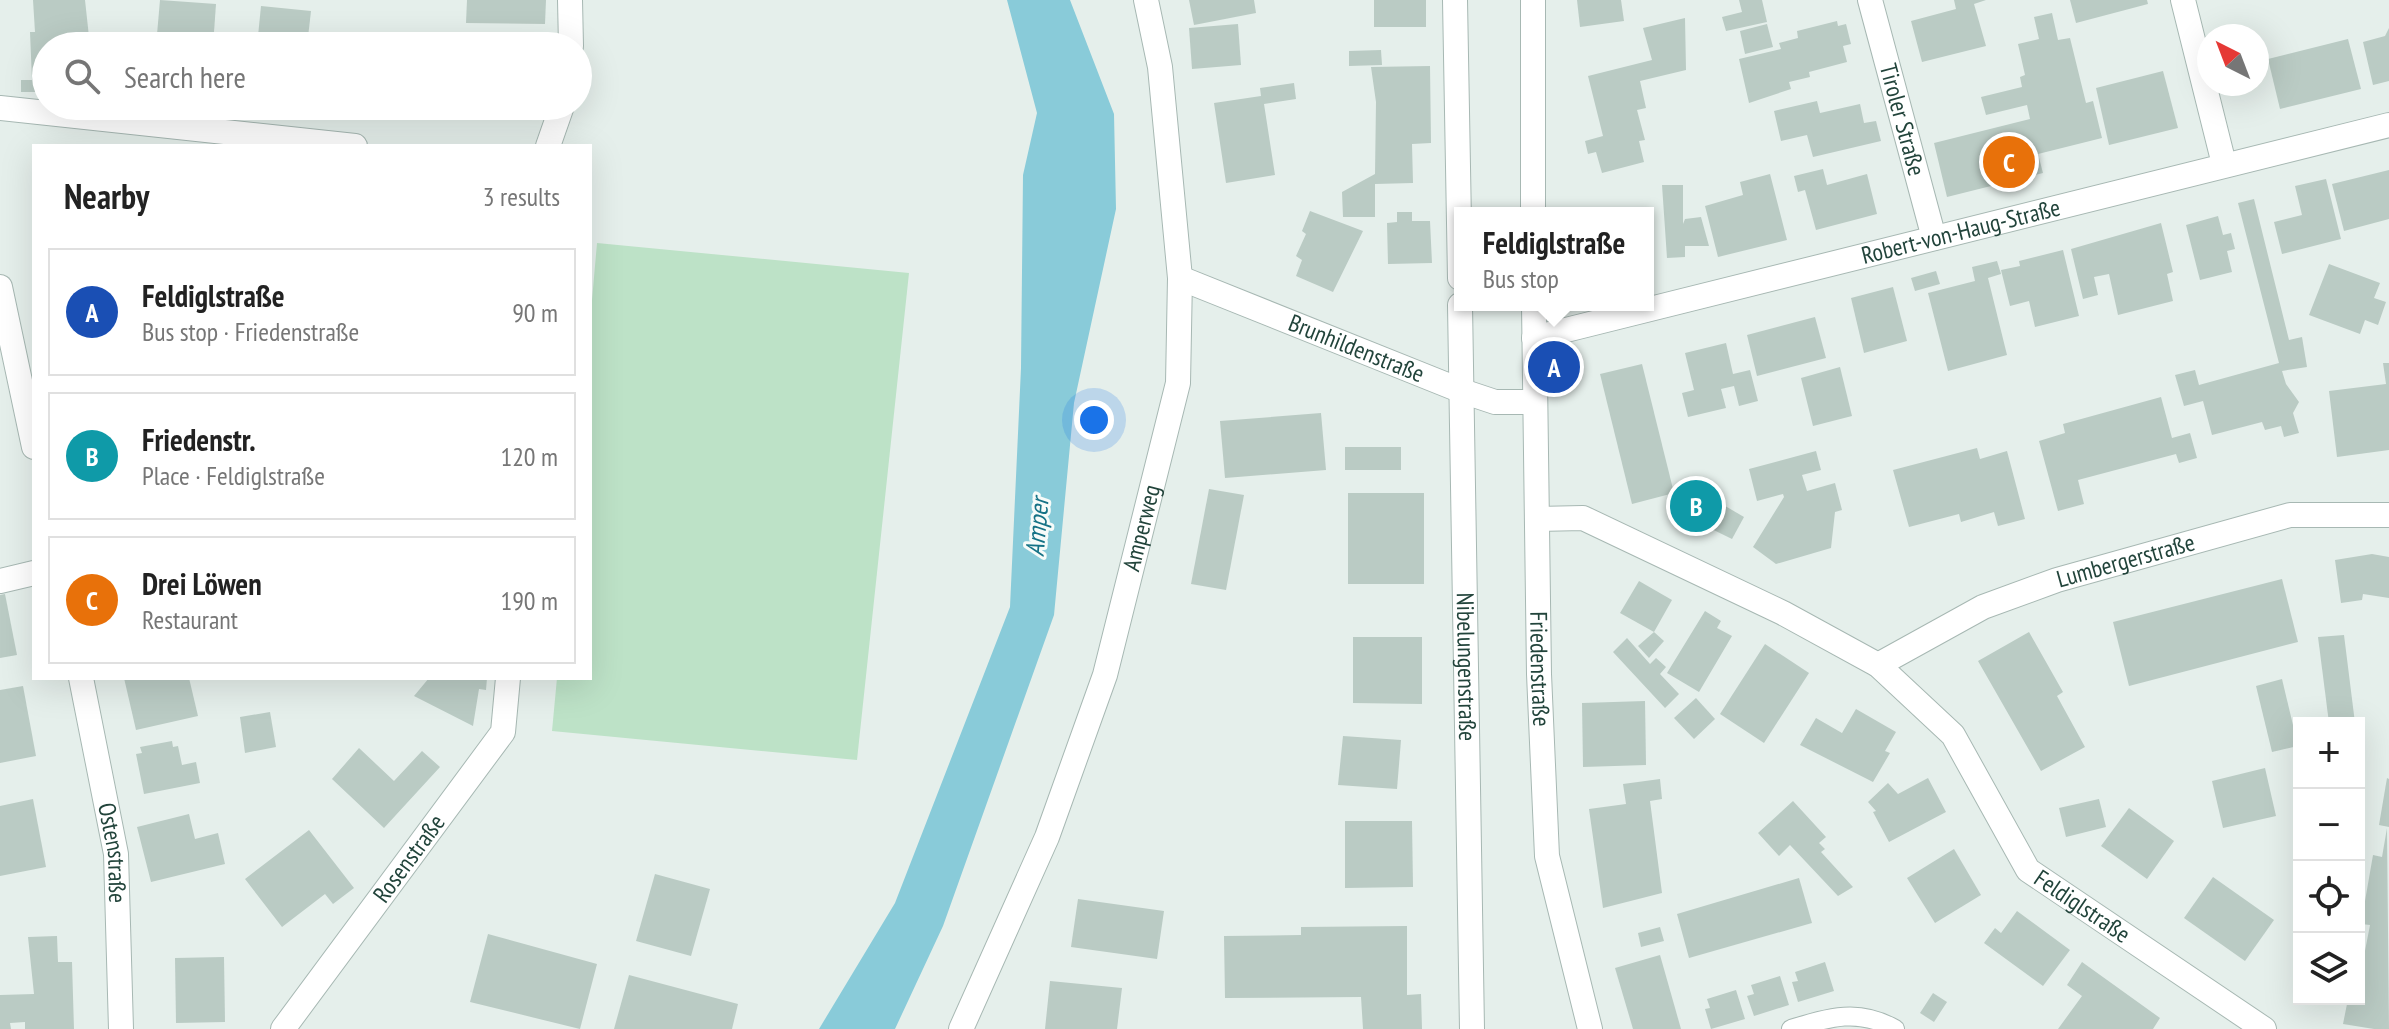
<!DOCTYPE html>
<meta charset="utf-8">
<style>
:root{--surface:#fff;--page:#f6f6f6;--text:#222;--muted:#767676;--line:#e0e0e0;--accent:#ea580c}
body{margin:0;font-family:"PT Sans Narrow",sans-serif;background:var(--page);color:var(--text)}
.controls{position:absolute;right:24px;bottom:24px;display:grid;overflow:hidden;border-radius:0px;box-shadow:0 8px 32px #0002}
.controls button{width:72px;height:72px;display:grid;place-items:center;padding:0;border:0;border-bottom:2px solid var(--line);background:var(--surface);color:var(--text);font:40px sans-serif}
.compass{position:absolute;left:2197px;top:24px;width:72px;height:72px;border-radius:50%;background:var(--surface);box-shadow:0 8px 32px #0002;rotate:318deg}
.you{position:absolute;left:1094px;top:420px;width:28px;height:28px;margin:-20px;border:6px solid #fff;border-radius:50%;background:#1a73e8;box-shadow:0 0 0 12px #1a73e833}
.badge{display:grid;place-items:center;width:52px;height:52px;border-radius:50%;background:var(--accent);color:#fff;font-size:26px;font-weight:700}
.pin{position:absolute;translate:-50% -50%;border:4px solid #fff;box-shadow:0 2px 8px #0006}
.popup{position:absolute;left:1454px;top:207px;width:200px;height:104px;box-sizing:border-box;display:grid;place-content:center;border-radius:0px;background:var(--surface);filter:drop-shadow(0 2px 6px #0005);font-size:26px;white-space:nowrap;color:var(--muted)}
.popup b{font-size:30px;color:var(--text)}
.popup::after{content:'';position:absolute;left:50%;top:100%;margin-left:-16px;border:16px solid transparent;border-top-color:var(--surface)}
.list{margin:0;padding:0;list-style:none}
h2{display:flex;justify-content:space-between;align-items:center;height:104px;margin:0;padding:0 32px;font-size:34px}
h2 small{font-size:26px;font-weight:400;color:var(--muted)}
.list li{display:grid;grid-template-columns:52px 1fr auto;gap:24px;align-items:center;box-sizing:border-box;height:128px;margin:0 16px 16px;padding:0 16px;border:2px solid var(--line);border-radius:0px}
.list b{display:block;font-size:30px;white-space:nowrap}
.list p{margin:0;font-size:26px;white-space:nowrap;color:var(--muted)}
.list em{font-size:26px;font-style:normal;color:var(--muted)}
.icon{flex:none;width:44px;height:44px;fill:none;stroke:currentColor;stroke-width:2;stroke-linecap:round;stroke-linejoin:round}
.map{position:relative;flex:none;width:2389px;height:1029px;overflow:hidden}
.search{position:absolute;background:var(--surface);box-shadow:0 8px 32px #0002;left:32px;top:32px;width:560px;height:88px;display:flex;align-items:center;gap:20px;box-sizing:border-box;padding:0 28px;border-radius:44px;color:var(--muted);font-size:30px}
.panel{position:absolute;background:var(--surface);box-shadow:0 8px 32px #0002;left:32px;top:144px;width:560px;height:536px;border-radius:0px}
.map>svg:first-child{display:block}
.green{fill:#bde2c7}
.water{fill:#89cbd9}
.building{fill:#bacbc4}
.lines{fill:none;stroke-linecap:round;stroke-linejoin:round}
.service-casing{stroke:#a7b8b3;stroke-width:20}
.minor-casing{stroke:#a7b8b3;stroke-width:26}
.service{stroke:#fff;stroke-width:18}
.minor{stroke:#fff;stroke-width:24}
.labels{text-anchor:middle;stroke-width:6;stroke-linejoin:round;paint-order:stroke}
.street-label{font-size:24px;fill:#22443b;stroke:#f6fbf9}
.water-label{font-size:26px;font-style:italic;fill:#157286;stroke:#f6fbf9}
</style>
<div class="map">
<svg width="2389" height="1029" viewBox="0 0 2389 1029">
<rect width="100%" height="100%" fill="#e5efeb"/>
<!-- green -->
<polygon class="green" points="597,243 909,273 857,760 552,731 557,678 590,678 590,323"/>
<!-- water -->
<polygon class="water" points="1007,0 1070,0 1114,114 1116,209 1074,403 1054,615 943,926 895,1029 819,1029 895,903 1010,607 1021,368 1023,175 1037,113"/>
<!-- building -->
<g class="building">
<polygon points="33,0 85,0 90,46 46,46 46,79 40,79 40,92 21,92 21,80 32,80 30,32 35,32"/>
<polygon points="160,0 216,4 213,46 156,46"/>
<polygon points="467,0 546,0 545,24 466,23"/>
<polygon points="1189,0 1254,0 1256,13 1194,25"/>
<rect x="1374" y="0" width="52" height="27"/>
<polygon points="1577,0 1621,0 1624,21 1580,27"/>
<polygon points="1739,0 1762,0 1767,22 1726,31 1722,17 1742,12"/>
<polygon points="1954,0 1986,0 1974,4 1986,46 1922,62 1911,21 1956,9"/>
<polygon points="2070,0 2147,0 2148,4 2076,23"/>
<polygon points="261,6 311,11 307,46 257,46"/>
<polygon points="2052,13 2058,40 2070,38 2086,103 2093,101 2102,138 2038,154 2043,173 1947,197 1934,143 2030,119 2027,105 1986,115 1981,97 2022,87 2020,77 2025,75 2018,44 2039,39 2034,17"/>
<polygon points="1685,18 1686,70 1640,81 1646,108 1637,110 1645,140 1639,141 1644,162 1602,173 1596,152 1588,154 1585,141 1603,136 1588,76 1652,60 1643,28"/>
<polygon points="1837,21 1838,26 1846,24 1851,44 1843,46 1847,62 1809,72 1810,77 1789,82 1791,89 1749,103 1739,59 1781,49 1779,43 1798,38 1797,31"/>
<polygon points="1238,24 1241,65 1192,69 1189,28"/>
<polygon points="1767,24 1773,47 1745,54 1740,31"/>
<polygon points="2389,28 2389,81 2373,85 2363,42 2385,36"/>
<polygon points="2348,39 2361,89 2280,109 2268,59"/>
<polygon points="1381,50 1382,65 1349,66 1349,51"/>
<polygon points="1430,66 1431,143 1412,144 1413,183 1375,184 1375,217 1343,217 1342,192 1375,174 1376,102 1371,67"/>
<polygon points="2163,71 2178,128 2109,145 2096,88"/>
<polygon points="1294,83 1296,99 1264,104 1275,175 1226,183 1214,103 1261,96 1260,88"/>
<polygon points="1817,101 1820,113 1860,104 1864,123 1876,121 1881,141 1813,157 1807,135 1781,141 1774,111"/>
<polygon points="441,106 496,106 495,119 440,115"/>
<polygon points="1823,169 1827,185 1867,174 1877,214 1816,230 1805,190 1798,192 1794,176"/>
<polygon points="2389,170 2389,219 2344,231 2332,184"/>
<polygon points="1770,174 1787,240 1718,257 1705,206 1743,195 1740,182"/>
<polygon points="2326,179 2341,239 2282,254 2274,222 2302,215 2295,186"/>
<polygon points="1662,185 1683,185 1683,224 1685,219 1701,217 1709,246 1685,246 1685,257 1667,258"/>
<polygon points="2254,199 2289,340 2302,337 2307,367 2282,371 2286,384 2299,402 2293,413 2299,433 2284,437 2281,426 2265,430 2262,422 2212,435 2203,401 2184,406 2175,375 2195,370 2199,385 2279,363 2238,203"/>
<polygon points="1310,211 1363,231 1333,292 1296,276 1302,260 1296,256 1306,234 1302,231"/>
<polygon points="1397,212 1412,212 1412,221 1430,221 1432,263 1388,264 1387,223 1397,222"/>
<polygon points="2218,216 2223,235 2231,233 2235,249 2227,251 2232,272 2200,280 2186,225"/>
<polygon points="2161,223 2173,272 2167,274 2173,301 2118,315 2109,274 2094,277 2098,295 2083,299 2071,249"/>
<polygon points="2063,250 2079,316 2035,327 2029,301 2010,306 2001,270 2020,266 2019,261"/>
<polygon points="1997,261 2001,274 1988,278 2007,355 1948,371 1928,293 1975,281 1972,267"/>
<polygon points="2329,264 2380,283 2374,298 2386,302 2378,325 2365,320 2360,334 2309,315"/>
<polygon points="1936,271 1940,284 1915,291 1911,278"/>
<polygon points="1893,287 1907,341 1864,353 1851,298"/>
<polygon points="1815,317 1826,358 1757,376 1747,335"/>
<polygon points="1726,343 1733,374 1750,370 1758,401 1739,406 1734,386 1721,389 1726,408 1688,417 1682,393 1694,390 1685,353"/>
<polygon points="2383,363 2389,363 2389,450 2337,457 2329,391 2386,384"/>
<polygon points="1642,364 1674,493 1632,504 1600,374"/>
<polygon points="1840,367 1852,416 1813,426 1801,378"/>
<polygon points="2161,397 2172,438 2190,433 2197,458 2179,463 2176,454 2078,480 2084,504 2058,511 2039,441 2065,433 2063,424"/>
<polygon points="1321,413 1326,470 1225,478 1220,421"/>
<rect x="1345" y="447" width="56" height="23"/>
<polygon points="1977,448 1980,459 2007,451 2025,519 1998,526 1994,512 1961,522 1959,514 1909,527 1893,470"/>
<polygon points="1816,451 1821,470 1802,475 1807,491 1835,483 1842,510 1835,512 1831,548 1776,564 1753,547 1784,497 1783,494 1757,501 1749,469"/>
<polygon points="1691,486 1744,517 1732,539 1677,512"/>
<polygon points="1209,489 1244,495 1226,590 1191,584"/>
<rect x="1348" y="493" width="76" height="91"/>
<polygon points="2372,554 2389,557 2389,598 2363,594 2362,600 2341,603 2335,560"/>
<polygon points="2282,579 2298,642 2129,686 2113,622"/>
<polygon points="1639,581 1672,600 1654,632 1620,613"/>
<polygon points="5,594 17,655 0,658 0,595"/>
<polygon points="1705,611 1721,621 1717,628 1732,636 1699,692 1667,673"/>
<polygon points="1654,632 1664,641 1649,658 1638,646"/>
<polygon points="2029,632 2063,692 2057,696 2085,747 2041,771 1978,661"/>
<polygon points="2344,635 2355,723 2329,723 2318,637"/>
<polygon points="1353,637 1422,637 1422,704 1353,703"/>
<polygon points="1627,638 1650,664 1656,658 1666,667 1660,674 1679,694 1665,708 1613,652"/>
<polygon points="1765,644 1809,673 1764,743 1720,714"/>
<polygon points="124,678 189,678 198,716 136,730"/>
<polygon points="429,678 487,678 486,690 479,689 473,726 414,696"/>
<polygon points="2282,679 2298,746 2272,752 2256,686"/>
<polygon points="23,686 36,756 0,763 0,690"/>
<polygon points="1696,698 1715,719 1694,739 1674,718"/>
<polygon points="1645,701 1646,765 1583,767 1582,703"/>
<polygon points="1856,709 1896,732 1885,751 1890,753 1873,782 1800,745 1816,718 1842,733"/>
<polygon points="270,712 276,747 245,753 240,717"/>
<polygon points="1343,736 1401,740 1397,789 1338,785"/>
<polygon points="172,741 173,747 178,746 182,765 196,762 200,783 144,794 136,754 142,753 140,747"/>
<polygon points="359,748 394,781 422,751 440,767 384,828 332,779"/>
<polygon points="2265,768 2276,816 2223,828 2212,781"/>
<polygon points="1928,778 1946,812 1889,842 1873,812 1876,811 1868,802 1888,783 1898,794"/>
<polygon points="2387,778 2389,779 2389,827 2379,825"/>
<polygon points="1660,779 1662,799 1650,801 1662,893 1603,908 1589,809 1626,804 1623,784"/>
<polygon points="33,799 46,867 0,876 0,806"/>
<polygon points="2099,799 2106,827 2066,837 2059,808"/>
<polygon points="1793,801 1826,837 1819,843 1825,849 1821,852 1853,887 1838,896 1790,845 1779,856 1758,833"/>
<polygon points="2129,808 2174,841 2147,879 2101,846"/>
<polygon points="189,814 195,839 218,833 225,864 151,882 137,827"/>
<polygon points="1345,821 1412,821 1413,887 1345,888"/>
<polygon points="2387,828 2389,1029 2374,1029 2343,1024 2348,999 2359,999 2359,955 2364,956 2370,925 2361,924 2373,855 2382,857"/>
<polygon points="309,830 354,888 333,904 325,894 282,927 245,879"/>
<polygon points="1954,849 1981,895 1935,923 1907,878"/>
<polygon points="655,874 710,889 691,956 636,941"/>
<polygon points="2213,877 2274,920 2245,961 2184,918"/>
<polygon points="1799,878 1812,923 1689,958 1677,914"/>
<polygon points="1078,899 1164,911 1157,959 1071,947"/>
<polygon points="2017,911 2070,950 2043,986 1984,943 1995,928 2001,933"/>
<polygon points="1407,926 1407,995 1421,994 1422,1029 1363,1029 1361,997 1225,998 1224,936 1301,935 1301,927"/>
<polygon points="1660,927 1664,941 1641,947 1638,933"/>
<polygon points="488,934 597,964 580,1029 470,1002"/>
<polygon points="57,936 58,962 72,962 74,1029 25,1029 25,1022 10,1023 11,1029 0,1029 0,995 34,994 28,937"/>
<polygon points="1660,955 1681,1029 1633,1029 1615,968"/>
<polygon points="224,957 225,1022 176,1023 175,958"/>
<polygon points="1825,962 1834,991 1798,1002 1792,982 1798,981 1795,972"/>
<polygon points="2082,962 2160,1018 2153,1029 2058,1029 2082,996 2067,985"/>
<polygon points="629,975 738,1004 732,1029 614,1029"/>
<polygon points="1780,976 1789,1005 1754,1016 1747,996 1754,994 1751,985"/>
<polygon points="1050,981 1122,988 1117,1029 1045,1029"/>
<polygon points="1736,990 1745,1019 1711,1029 1705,1009 1710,1008 1707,999"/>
<polygon points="1933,993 1947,1002 1934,1022 1920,1013"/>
</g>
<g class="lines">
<!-- service casing -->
<g class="service-casing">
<path id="service" d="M1791 1029C1830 1017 1859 1008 1895 1029"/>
</g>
<!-- minor casing -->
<g class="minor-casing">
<g id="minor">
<polyline points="570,0 571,46"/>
<polyline points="1455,0 1460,278"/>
<polyline points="1533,0 1533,213"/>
<path id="s1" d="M1870 0 1934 238"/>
<polyline points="2183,0 2224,164"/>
<polyline points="0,108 355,146"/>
<polyline points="548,146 562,106"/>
<path id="s2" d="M1180 278 1462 391 1495 402H1535"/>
<polyline points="0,287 34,447"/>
<path id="s3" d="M1460 305 1472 1029"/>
<path id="s4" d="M1534 305 1539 674 1547 856 1590 1029"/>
<path id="s5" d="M1534 338 2389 125"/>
<path id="s6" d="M1537 519 1583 518 1783 613 1878 665 1953 735 2028 870 2264 1029"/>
<polyline points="0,581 34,573"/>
<path id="s7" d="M1878 665 1983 607 2057 580 2290 515H2389"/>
<path id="s8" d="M81 678 116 854 121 1029"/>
<path id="s9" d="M283 1029 503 732 508 678"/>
<path id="s10" d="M961 1029 1047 837 1105 675 1178 383 1180 278 1160 67 1146 0"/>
</g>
</g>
<!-- service -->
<use href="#service" class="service"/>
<!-- minor -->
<use href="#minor" class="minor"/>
</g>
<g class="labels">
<!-- street labels -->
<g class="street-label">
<text dy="8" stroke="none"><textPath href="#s1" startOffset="124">Tiroler Straße</textPath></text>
<text dy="8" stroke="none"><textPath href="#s5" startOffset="440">Robert-von-Haug-Straße</textPath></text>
<text dy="8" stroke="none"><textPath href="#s2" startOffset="190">Brunhildenstraße</textPath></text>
<text dy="8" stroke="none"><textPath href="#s10" startOffset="534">Amperweg</textPath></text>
<text dy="8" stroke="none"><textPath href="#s7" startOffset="270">Lumbergerstraße</textPath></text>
<text dy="8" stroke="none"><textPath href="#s3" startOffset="362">Nibelungenstraße</textPath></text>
<text dy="8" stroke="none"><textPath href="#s4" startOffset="364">Friedenstraße</textPath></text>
<text dy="8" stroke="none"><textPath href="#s8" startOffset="178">Ostenstraße</textPath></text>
<text dy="8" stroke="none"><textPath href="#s9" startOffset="212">Rosenstraße</textPath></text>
<text dy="8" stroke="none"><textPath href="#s6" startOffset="698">Feldiglstraße</textPath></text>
</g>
<!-- water labels -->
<g class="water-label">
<text transform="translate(1037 527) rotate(-85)" y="9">Amper</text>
</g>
</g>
</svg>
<div class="controls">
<button>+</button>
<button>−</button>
<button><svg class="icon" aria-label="locate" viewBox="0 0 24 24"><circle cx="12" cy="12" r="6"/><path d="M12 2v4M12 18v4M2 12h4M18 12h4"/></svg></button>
<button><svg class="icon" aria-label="layers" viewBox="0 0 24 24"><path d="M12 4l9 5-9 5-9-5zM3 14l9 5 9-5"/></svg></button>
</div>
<svg class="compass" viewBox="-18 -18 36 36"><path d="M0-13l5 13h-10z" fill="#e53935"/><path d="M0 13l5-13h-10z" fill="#767676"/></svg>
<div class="you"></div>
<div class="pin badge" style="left:1554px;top:367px;background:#1a4fb4">A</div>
<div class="popup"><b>Feldiglstraße</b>Bus stop</div>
<div class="pin badge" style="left:1696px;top:506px;background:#0f9aa8">B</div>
<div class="pin badge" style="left:2009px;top:162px;background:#e8710a">C</div>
<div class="search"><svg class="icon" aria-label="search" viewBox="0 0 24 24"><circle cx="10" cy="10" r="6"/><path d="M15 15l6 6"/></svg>Search here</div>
<section class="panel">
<h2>Nearby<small>3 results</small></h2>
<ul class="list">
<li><span class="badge" style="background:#1a4fb4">A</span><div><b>Feldiglstraße</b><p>Bus stop · Friedenstraße</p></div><em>90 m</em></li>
<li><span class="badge" style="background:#0f9aa8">B</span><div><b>Friedenstr.</b><p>Place · Feldiglstraße</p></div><em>120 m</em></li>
<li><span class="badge" style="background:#e8710a">C</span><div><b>Drei Löwen</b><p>Restaurant</p></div><em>190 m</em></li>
</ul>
</section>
</div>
